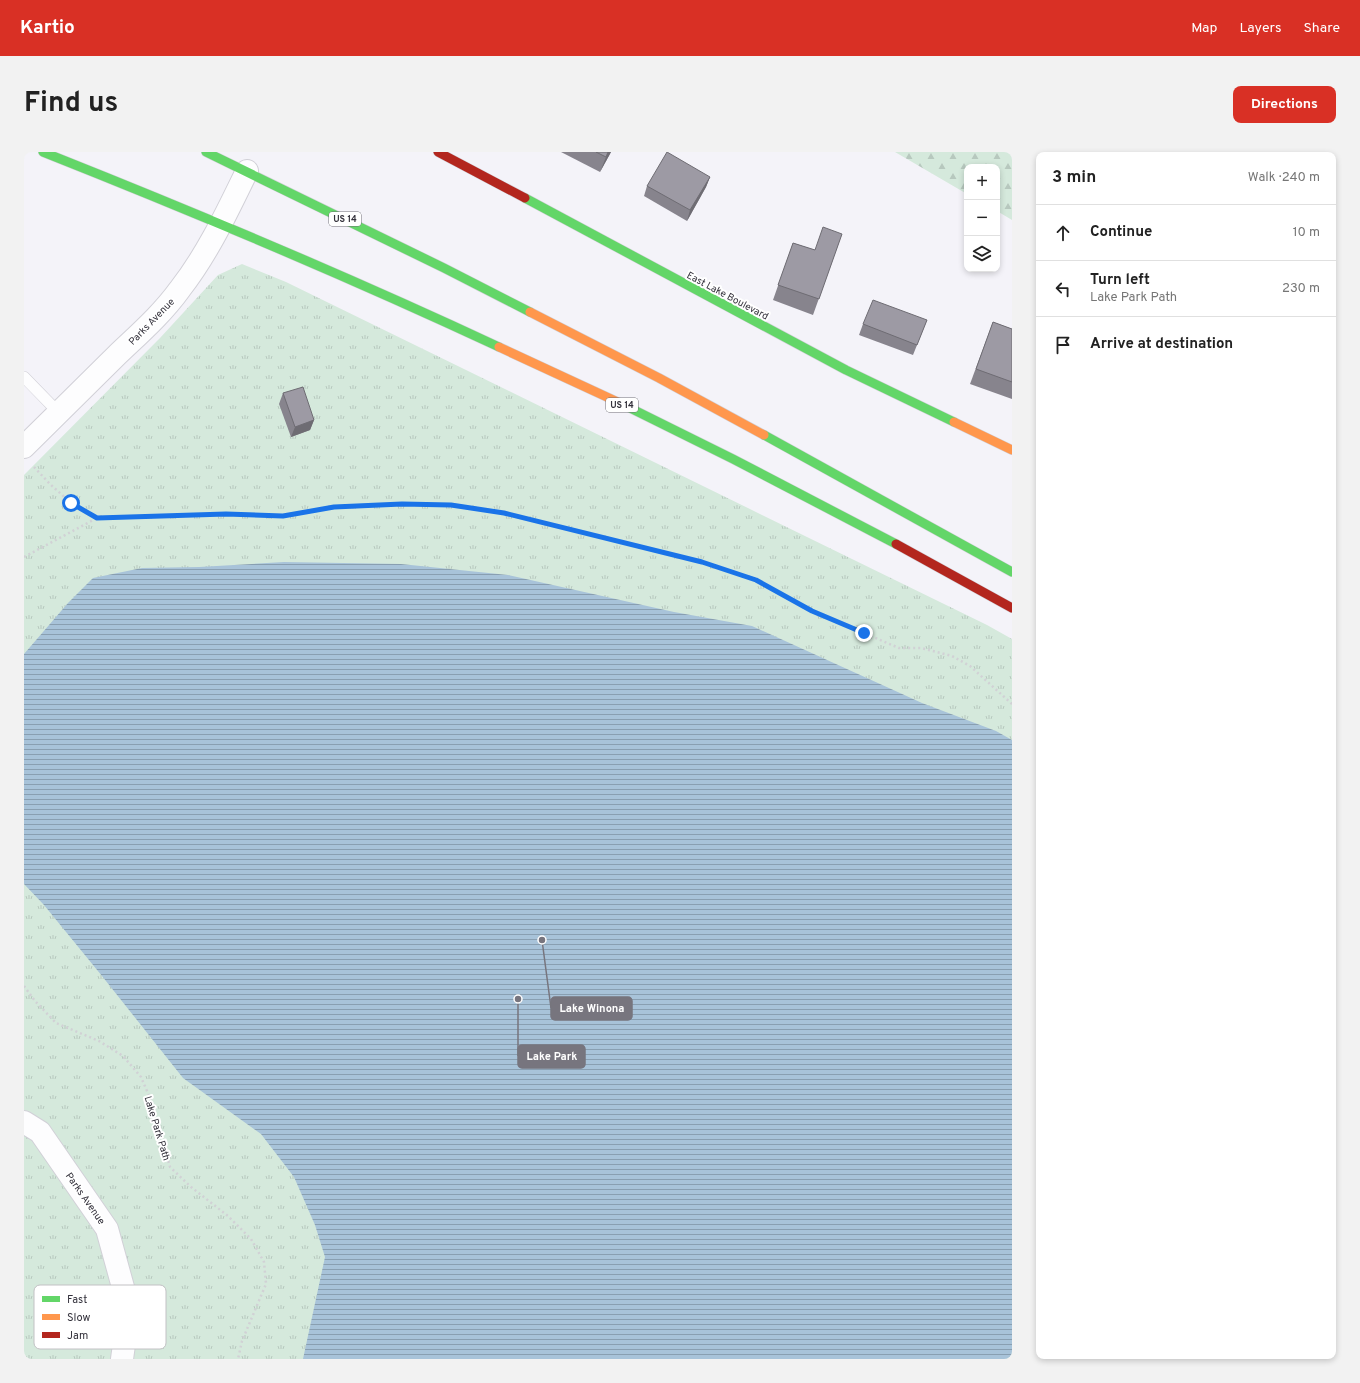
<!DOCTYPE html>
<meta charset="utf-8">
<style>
:root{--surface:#fff;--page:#f2f2f2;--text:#222;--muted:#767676;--line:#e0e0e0;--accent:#d93025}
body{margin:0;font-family:Overpass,sans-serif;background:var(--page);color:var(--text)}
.controls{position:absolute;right:12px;top:12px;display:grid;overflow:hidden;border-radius:8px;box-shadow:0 2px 6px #0003}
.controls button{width:36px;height:36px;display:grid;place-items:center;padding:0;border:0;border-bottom:1px solid var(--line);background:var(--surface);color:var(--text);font:20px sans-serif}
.stop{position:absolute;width:12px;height:12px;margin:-9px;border:3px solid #1a73e8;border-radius:50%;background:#fff}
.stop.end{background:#1a73e8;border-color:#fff;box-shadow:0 1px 4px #0008}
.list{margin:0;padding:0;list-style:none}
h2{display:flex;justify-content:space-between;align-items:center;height:52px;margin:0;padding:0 16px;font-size:17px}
h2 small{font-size:13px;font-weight:400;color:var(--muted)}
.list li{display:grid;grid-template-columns:26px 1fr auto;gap:12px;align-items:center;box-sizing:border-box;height:56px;padding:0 16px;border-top:1px solid var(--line)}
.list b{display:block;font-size:15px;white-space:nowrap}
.list p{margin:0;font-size:13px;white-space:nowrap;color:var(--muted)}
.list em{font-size:13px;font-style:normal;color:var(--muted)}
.icon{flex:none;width:22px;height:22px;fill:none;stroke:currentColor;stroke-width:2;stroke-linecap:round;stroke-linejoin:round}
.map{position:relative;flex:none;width:988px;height:1207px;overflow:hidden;border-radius:8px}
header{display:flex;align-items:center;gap:24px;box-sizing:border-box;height:56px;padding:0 20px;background:var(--accent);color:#fff}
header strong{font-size:19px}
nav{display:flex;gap:22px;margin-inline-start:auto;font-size:14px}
.intro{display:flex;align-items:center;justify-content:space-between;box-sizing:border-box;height:96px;padding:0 24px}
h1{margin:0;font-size:28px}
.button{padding:10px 18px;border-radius:8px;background:var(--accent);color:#fff;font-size:14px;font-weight:700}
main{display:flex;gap:24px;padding:0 24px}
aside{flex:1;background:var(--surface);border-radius:8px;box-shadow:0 2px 6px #0003}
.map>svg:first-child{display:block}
.forest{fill:url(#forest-firs)}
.park{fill:url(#park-tufts)}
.water{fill:url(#water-rules)}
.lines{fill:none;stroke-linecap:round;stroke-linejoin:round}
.lane-casing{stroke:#d1d0d7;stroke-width:12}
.street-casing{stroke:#d1d0d7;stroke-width:24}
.fast-casing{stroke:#d1d0d7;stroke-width:10}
.slow-casing{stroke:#d1d0d7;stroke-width:10}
.jam-casing{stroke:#d1d0d7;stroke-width:10}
.path{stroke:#d1d1d5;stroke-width:2.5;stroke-dasharray:2 3;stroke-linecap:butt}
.lane{stroke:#fdfdfe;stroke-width:11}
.street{stroke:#fdfdfe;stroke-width:22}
.fast{stroke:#63d668;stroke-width:9}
.slow{stroke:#ff974d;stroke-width:9}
.jam{stroke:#b3261e;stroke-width:9}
.wall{fill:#87848d}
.shaded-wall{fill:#6e6c73}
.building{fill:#9d9aa4;stroke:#6e6c73}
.route{stroke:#1a73e8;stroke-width:5}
.labels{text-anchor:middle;stroke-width:4;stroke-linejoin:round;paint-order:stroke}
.shield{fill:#fff;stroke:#706f76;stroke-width:1}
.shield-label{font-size:9px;font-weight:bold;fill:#33313b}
.street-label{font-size:10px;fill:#33313b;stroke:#fff}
.key{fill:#fff;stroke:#c2c1c4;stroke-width:1}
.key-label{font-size:11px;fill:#33313b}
.leader{fill:none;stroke:#77757e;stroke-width:1.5}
.callout-dot{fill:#77757e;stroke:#fff;stroke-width:1.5}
.callout{fill:#77757e;stroke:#77757e;stroke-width:1.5}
.callout-label{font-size:11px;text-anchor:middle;font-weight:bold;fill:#fff}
</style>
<header>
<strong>Kartio</strong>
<nav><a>Map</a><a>Layers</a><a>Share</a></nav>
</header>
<div class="intro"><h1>Find us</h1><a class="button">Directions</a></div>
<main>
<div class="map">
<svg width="988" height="1207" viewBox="0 0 988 1207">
<defs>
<pattern id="forest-firs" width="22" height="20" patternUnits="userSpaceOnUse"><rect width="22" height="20" fill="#d5e9dc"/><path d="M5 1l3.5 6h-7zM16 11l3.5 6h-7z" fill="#b7c8be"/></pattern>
<pattern id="park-tufts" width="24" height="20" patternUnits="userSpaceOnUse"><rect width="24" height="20" fill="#d5e9dc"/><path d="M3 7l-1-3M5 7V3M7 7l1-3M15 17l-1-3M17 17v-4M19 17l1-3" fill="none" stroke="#b7c8be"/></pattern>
<pattern id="water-rules" width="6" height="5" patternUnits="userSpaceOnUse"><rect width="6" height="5" fill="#a8c3d9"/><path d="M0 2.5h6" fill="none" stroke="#899fb1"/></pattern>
</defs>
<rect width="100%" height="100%" fill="#f4f3f9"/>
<!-- forest -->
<polygon class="forest" points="871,0 988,0 988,68 973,59 973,15 943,15 943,42"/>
<!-- park -->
<polygon class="park" points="218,112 262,130 963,473 988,487 988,1207 0,1207 0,323 136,186 194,123"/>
<!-- water -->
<polygon class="water" points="260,410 377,412 484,423 650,460 728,474 898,551 972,579 988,588 988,1207 279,1207 301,1105 291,1073 270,1025 237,982 159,926 78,824 20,753 0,732 0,502 44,451 69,426 118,416 175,415"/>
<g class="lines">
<!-- lane casing -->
<g class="lane-casing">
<polyline id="lane" points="0,225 35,261"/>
</g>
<!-- street casing -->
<g class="street-casing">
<g id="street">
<path d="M0 295C31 264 62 234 93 203 115 182 138 162 156 137 184 101 203 60 223 19"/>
<polyline points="0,970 16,980 83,1077 105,1157 98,1207"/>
</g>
</g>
<!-- fast casing -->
<g class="fast-casing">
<g id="fast">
<path d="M19 0C173 61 325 125 475 195"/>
<polyline points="182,0 420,116 506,160"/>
<polyline points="501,46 822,218 930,270"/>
<polyline points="598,252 709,307 872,392"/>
<polyline points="740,283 988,420"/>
</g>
</g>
<!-- slow casing -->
<g class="slow-casing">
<g id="slow">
<polyline points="506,160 635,226 740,283"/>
<polyline points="475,195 598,252"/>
<polyline points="930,270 988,298"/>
</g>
</g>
<!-- jam casing -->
<g class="jam-casing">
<g id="jam">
<polyline points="414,0 501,46"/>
<polyline points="872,392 988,456"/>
</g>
</g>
<!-- path -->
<g class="path">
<polyline points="10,315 26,332 47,351 72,366"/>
<polyline points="0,405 73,366 202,362 259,364 310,355 378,352 427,353 480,361 545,377 678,410 732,428 788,459 875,496 897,496 928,504 946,514 988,552"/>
<polyline points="0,834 11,849 32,871 75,889 99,904 117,925 129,953 146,1015 167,1035 204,1064 227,1087 240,1110 242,1132 218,1189 214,1207"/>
</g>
<!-- lane -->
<use href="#lane" class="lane"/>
<!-- street -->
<use href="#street" class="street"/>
<!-- fast -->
<use href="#fast" class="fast"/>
<!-- slow -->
<use href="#slow" class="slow"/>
<!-- jam -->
<use href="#jam" class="jam"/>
</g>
<!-- wall -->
<g class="wall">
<polygon points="537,0 587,0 576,20"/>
<polygon points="686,25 682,35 663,69 620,44 623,34"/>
<polygon points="818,82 789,163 749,148 769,91 791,98"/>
<polygon points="903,168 889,203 835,183 839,172"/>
<polygon points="969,170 988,177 988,247 946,232"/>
<polygon points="259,241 290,268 286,278 267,285 255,252"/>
</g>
<!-- shaded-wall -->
<g class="shaded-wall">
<polygon points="584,0 587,0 576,20"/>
<polygon points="686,25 682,35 663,69 666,58"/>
<polygon points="290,268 286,278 267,285 271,275"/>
</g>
<!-- building -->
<g class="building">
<polygon points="572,0 584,0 582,5"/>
<polygon points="643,0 686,25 666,58 623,34"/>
<polygon points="799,75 818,82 795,147 754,133 769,91 791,98"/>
<polygon points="849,148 903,168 893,193 839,172"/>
<polygon points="969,170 988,177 988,230 952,217"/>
<polygon points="279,235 290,268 271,275 259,241"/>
</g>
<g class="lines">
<!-- route -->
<polyline class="route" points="47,351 73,366 202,362 259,364 310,355 378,352 427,353 480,361 678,410 732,428 788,459 840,481"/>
</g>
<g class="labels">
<!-- shield labels -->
<g class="shield">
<rect x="305" y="60" width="32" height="14" rx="3"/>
<rect x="582" y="246" width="32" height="14" rx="3"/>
</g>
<g class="shield-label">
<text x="321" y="70">US 14</text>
<text x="598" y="256">US 14</text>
</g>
<!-- street labels -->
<g class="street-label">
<text transform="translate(704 143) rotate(28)" y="4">East Lake Boulevard</text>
<text transform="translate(127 169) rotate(-46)" y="4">Parks Avenue</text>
<text transform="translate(134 976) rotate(73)" y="4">Lake Park Path</text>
<text transform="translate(62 1046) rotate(55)" y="4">Parks Avenue</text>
</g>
</g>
<!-- legend -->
<rect x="10" y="1133" width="132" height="64" rx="6" class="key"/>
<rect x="18" y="1144" width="18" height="6" fill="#63d668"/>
<rect x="18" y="1162" width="18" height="6" fill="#ff974d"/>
<rect x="18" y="1180" width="18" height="6" fill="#b3261e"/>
<g class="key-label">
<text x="43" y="1151">Fast</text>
<text x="43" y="1169">Slow</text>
<text x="43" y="1187">Jam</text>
</g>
<!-- callouts -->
<path class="leader" d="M518 788L527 856M494 847L494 904"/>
<g class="callout-dot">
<circle cx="518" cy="788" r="4"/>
<circle cx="494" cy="847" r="4"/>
</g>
<g class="callout">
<rect x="527" y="845" width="81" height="23" rx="4"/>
<rect x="494" y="893" width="67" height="23" rx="4"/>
</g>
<g class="callout-label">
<text x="568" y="860">Lake Winona</text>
<text x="528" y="908">Lake Park</text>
</g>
</svg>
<div class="controls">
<button>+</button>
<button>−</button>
<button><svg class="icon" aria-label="layers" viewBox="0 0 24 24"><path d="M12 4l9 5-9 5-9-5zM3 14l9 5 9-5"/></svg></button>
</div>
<div class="stop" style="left:47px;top:351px"></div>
<div class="stop end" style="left:840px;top:481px"></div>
</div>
<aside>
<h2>3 min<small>Walk · 240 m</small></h2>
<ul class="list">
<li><svg class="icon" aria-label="ahead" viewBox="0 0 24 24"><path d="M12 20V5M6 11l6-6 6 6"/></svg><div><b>Continue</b></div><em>10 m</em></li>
<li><svg class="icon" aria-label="left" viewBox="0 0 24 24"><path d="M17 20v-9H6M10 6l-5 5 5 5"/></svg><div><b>Turn left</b><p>Lake Park Path</p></div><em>230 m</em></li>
<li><svg class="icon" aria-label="arrive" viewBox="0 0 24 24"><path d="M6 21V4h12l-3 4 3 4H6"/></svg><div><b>Arrive at destination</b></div></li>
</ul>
</aside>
</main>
